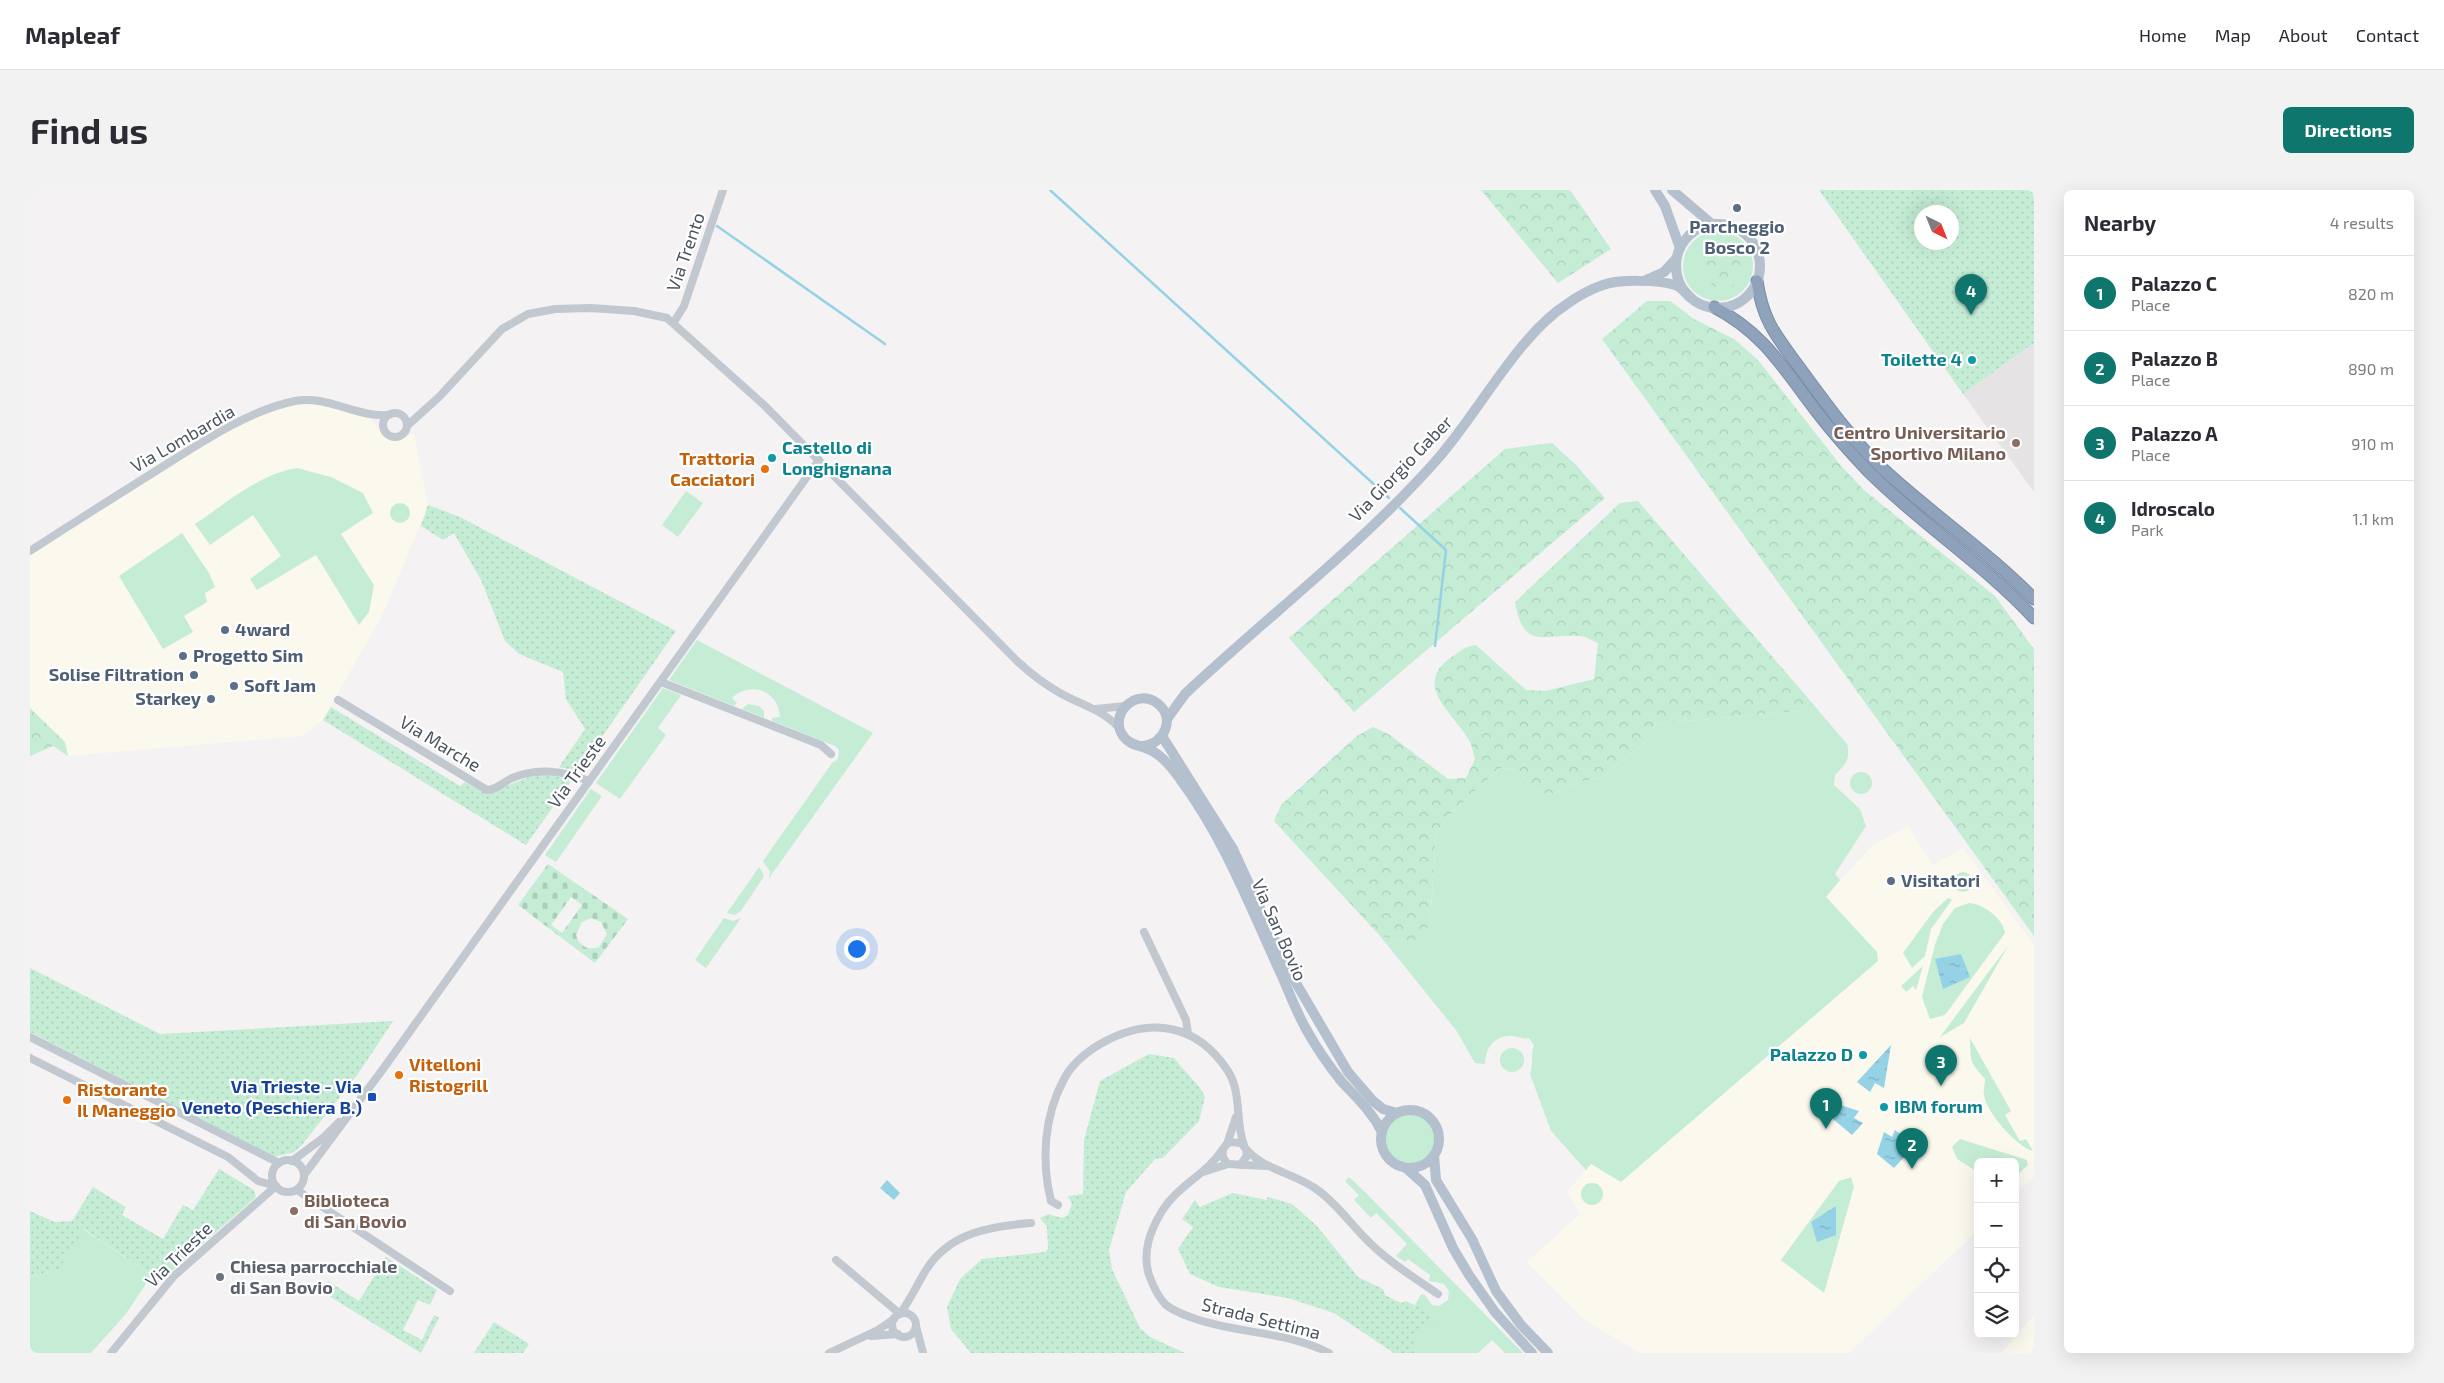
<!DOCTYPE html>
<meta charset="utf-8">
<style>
:root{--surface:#fff;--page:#f2f2f3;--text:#2b2b33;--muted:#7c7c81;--line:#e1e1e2;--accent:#0f766e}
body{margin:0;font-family:"Exo 2",sans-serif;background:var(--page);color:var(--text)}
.controls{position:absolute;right:15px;bottom:15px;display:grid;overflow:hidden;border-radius:8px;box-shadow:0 5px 20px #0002}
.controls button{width:45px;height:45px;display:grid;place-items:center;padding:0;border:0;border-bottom:1px solid var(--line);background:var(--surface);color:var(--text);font:25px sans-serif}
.compass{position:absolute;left:1884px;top:15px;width:45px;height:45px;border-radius:50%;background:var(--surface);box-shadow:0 5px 20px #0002;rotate:137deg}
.you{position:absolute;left:826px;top:758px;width:18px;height:18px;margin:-12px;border:4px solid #fff;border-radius:50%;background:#1a73e8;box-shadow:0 0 0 8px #1a73e833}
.badge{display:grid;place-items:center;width:32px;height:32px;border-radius:50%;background:var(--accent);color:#fff;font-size:16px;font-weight:700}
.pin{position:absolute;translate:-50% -41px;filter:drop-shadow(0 1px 2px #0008)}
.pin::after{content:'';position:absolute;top:26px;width:18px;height:15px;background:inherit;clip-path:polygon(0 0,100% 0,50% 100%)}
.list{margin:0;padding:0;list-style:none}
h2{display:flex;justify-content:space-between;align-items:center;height:65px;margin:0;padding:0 20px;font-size:21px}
h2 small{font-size:16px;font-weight:400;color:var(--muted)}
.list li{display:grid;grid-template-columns:32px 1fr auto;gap:15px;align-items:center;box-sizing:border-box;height:75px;padding:0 20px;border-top:1px solid var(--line)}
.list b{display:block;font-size:19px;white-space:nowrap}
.list p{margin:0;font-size:16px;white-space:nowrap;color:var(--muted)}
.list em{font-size:16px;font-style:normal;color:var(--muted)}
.icon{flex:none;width:28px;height:28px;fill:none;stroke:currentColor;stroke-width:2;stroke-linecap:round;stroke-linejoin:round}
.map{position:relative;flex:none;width:2004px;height:1163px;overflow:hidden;border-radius:8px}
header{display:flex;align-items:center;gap:30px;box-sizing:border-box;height:70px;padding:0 25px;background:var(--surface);border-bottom:1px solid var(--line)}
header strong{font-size:24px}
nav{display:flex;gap:28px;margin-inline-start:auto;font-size:18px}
.intro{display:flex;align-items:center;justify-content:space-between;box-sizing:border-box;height:120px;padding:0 30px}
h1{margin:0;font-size:35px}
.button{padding:12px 22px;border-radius:8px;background:var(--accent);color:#fff;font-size:18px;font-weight:700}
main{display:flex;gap:30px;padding:0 30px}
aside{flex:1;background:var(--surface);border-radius:8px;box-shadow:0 5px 20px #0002}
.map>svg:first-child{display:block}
.commercial{fill:#fbf8ee}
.education{fill:#e5e3e3}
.green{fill:#c5edd6}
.forest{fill:url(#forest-crowns)}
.cemetery{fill:url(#cemetery-stones);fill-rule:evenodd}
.park{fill:url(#park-dots);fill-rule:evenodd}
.water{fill:url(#water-ripples)}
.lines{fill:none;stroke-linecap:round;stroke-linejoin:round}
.stream{stroke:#95d2e6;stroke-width:2.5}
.highway-casing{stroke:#798da8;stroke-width:13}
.minor{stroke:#c1c8cf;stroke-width:8}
.major{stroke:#b4c0ce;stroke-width:10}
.highway{stroke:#8ea2bc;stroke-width:11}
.service-dot{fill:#5c6f8a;stroke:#fff;stroke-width:2}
.culture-dot{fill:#0f9aa8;stroke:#fff;stroke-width:2}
.education-dot{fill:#8d6e63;stroke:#fff;stroke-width:2}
.food-dot{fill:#e8710a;stroke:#fff;stroke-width:2}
.transit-dot{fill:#1a4fb4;stroke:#fff;stroke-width:2}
.worship-dot{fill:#6b7280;stroke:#fff;stroke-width:2}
.labels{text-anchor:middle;stroke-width:4.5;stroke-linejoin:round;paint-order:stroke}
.service-label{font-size:18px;font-weight:bold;fill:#4e5e75;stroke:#fff;text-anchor:start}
.street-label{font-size:18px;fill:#4b545e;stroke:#fff}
.culture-label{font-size:18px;font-weight:bold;fill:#0d838f;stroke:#fff;text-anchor:end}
.education-label{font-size:18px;font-weight:bold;fill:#785e54;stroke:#fff;text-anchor:end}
.food-label{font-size:18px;font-weight:bold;fill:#c56008;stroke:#fff;text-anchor:start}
.transit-label{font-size:18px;font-weight:bold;fill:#164399;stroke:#fff;text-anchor:end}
.worship-label{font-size:18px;font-weight:bold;fill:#5b616d;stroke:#fff;text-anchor:start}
</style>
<header>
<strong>Mapleaf</strong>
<nav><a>Home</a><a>Map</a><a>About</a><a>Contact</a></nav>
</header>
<div class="intro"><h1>Find us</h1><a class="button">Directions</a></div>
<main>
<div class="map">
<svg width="2004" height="1163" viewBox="0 0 2004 1163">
<defs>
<pattern id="forest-crowns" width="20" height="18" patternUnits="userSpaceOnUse" patternTransform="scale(1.25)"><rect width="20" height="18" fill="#c5edd6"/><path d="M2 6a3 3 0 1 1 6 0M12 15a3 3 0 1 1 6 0" fill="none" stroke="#abcdba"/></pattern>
<pattern id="cemetery-stones" width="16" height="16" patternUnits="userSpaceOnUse" patternTransform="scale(1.25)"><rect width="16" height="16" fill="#c5edd6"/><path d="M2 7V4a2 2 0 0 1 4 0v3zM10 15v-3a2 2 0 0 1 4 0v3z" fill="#abcdba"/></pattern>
<pattern id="park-dots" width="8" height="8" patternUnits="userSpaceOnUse" patternTransform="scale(1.25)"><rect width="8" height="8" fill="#c5edd6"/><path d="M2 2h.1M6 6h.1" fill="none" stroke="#abcdba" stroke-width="1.8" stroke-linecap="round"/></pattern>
<pattern id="water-ripples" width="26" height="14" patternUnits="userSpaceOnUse" patternTransform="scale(1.25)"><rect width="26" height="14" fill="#95d2e6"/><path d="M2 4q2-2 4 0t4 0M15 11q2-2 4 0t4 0" fill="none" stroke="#7cadbe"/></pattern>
</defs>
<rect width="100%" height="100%" fill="#f4f2f2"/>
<!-- commercial -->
<g class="commercial">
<polygon points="284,213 338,227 359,248 368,249 384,244 398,315 354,422 293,530 272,546 38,566 35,552 0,518 0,364 152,268 229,225 264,214"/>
<polygon points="1878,636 1903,675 1933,658 2004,755 2004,987 1985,1004 1985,972 1948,972 1948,1040 1819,1163 1609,1163 1555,1130 1497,1072 1550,1024 1537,1002 1561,974 1845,761 1796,706 1843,655"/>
<polygon points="2004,1125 2004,1163 1971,1163"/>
</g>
<!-- education -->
<polygon class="education" points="2004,153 2004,302 1933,204"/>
<!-- green -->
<g class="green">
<circle cx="1688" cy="76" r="35"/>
<path d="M267 278 301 287 333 303 343 323 311 344 344 395 339 422 329 435 286 365 227 400 220 389 251 366 223 325 180 355 165 334C197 313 229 284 267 278Z"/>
<polygon points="656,301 673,313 648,347 632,335"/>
<circle cx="370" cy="323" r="10"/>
<polygon points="152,343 179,383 185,397 175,403 177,412 154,426 163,442 133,459 89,386"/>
<path d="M667 450 843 543 739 688 740 682 733 671 802 573 808 569 809 560 805 556 742 531V528L750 527C748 500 721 491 702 508L707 513 704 516 639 490Z"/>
<polygon points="633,498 651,505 628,538 636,545 590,609 566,593"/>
<path d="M1777 507 1817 554C1821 570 1815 575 1805 585L1804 595 1830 619 1836 636 1805 684 1810 690 1796 707 1847 762 1848 771 1591 992 1561 974 1556 980 1521 941 1500 884C1504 874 1500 863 1504 855L1499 848C1491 850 1486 845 1479 846 1463 846 1455 860 1455 874L1445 873 1426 840 1350 746 1379 752 1400 735 1406 644 1416 628 1470 578 1489 580 1499 596 1518 605 1553 591 1571 588 1615 552 1626 534 1769 521Z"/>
<polygon points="718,514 729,516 734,521 734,528 712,519"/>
<circle cx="1831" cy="593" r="11"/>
<polygon points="561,599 572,606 526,672 515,665"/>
<polygon points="729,677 734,685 733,688 711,721 705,725 697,723"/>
<circle cx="1933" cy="692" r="10"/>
<polygon points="1918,708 1922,710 1901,739 1895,766 1882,778 1873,763 1903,722"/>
<path d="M1939 713C1953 714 1973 728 1975 743L1915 825 1900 829 1892 807 1905 755 1913 734 1925 718Z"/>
<polygon points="694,728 703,731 711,728 676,778 665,770"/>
<polygon points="1978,756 1934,833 1910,847"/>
<polygon points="1893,776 1886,800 1883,796 1876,802 1871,796"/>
<path d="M1940 848 1981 921 1975 925 1990 951 1996 949 2003 961C1987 957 1956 922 1954 905 1953 900 1955 894 1955 889 1939 870 1941 874 1940 848Z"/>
<circle cx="1482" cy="870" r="12"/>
<circle cx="1380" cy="949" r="25"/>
<polygon points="1930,949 1997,970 1998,975 1985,987 1985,972 1948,972 1948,982 1927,969 1922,957"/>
<polygon points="1319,987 1335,1002 1493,1163 1475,1163 1462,1150 1448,1163 1386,1163 1376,1153 1383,1119 1391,1104 1395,1105 1402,1115 1409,1116 1418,1110 1419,1101 1414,1094 1399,1091 1400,1085 1378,1069 1375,1072 1366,1066 1377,1054 1346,1023 1341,1028 1324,1010 1329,1005 1315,991"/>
<polygon points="1821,987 1824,997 1794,1103 1751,1070 1809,991"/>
<circle cx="1562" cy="1004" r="11"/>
<polygon points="53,1039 122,1085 95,1125 61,1163 0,1163 0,1087 28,1080"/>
</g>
<!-- forest -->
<g class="forest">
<polygon points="1451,0 1540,0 1581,59 1528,93"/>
<polygon points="1686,57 1694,64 1708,68 1712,77 1702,98 1690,101 1678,91 1678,80 1670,69 1676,59"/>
<polygon points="1617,111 1640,111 1664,129 1704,149 1728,170 1812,277 1834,300 1965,406 2004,459 2004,746 1572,149"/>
<polygon points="1522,253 1545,274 1575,308 1324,522 1259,448 1475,259"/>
<path d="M1608 311 1777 507 1769 521 1626 534 1615 552 1571 588 1553 591 1518 605 1499 596 1489 580 1470 578 1416 628 1406 644 1400 735 1387 749 1379 752 1350 746 1244 631 1251 615 1327 546 1343 537 1360 545 1418 589 1436 588 1445 569C1443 563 1442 555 1439 550 1424 524 1383 496 1419 469 1428 463 1434 456 1446 455L1496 500 1515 501 1564 489 1568 453C1562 450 1555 446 1549 446 1513 443 1494 462 1485 412L1590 313Z"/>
<polygon points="0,518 35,552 38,566 23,556 0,566"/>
</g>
<!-- cemetery -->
<path class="cemetery" d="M518 674 598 729 565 773 488 715ZM541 707 552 715 532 743 521 735ZM561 728 571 732 577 744 569 757C558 761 549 756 546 745L552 732Z"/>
<!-- park -->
<g class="park">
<path d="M1789 0H2004V153L1933 204ZM1892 22H1922V52H1892Z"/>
<polygon points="398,315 430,327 646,441 548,581 529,577 555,539 536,509 533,482 489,464 475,451 451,390 424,343 413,350 391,336"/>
<polygon points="301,517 430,596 435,592 457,604 499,587 520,585 542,590 496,655 293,530"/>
<polygon points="0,778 130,844 363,831 328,884 271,956 264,962 244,967 0,842"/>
<polygon points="1119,864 1144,868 1170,898 1175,907 1169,931 1133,968 1125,969 1096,1002 1079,1060 1082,1079 1110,1138 1120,1147 1155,1163 941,1163 921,1139 917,1117 930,1089 952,1069 1015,1062 1018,1059 1017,1037 1010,1028 1018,1024 1032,1028 1038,1025 1042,1014 1038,1006 1053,1004 1054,950 1070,891"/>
<polygon points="189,979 224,1000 226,1007 137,1085 122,1085 54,1039 28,1080 0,1087 0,1021 25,1032 42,1031 63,997 96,1017 92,1025 133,1049 153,1015 163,1020"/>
<polygon points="1203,1003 1236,1010 1238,1007 1262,1014 1287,1036 1328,1087 1353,1099 1355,1105 1371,1113 1376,1111 1401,1123 1403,1131 1385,1148 1383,1157 1388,1163 1364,1163 1304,1123 1258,1108 1189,1097 1160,1084 1148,1059 1163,1037 1152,1029 1165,1010 1170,1017"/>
<polygon points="356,1067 407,1100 400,1115 388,1110 373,1140 392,1150 404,1125 409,1128 391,1163 291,1101 298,1091 329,1111"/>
<polygon points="464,1132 499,1154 493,1163 444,1163"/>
</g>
<!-- water -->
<g class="water">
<polygon points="1931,764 1940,787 1913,799 1905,769"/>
<polygon points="1861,855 1854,898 1845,893 1840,902 1827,892"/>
<polygon points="1807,914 1829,921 1824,928 1833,933 1822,945 1797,924"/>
<polygon points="1865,940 1885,955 1864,978 1847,964 1854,942 1862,947"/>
<polygon points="857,990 870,1003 864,1010 850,998"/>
<polygon points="1806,1016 1806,1045 1787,1052 1781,1032"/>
</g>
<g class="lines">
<!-- stream -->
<g class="stream">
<polyline points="1020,0 1359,308"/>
<polyline points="687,36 855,154"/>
<polyline points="1370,318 1416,360 1405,456"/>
</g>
<!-- highway casing -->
<g class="highway-casing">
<g id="highway">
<path d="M1727 91C1733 133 1748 148 1772 181 1799 218 1828 258 1863 288 1909 329 1961 365 2004 409"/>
<path d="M1684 117C1735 144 1753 178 1787 222 1803 243 1821 263 1839 282 1891 334 1954 374 2004 428"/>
</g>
</g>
<!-- minor -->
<g class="minor">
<polyline points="644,132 654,116 693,0"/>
<circle cx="365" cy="235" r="12"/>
<path d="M378 235 409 207 472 139 498 124 525 119 561 118 604 121 637 128 734 215 987 471C1000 483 1014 494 1030 503 1051 515 1074 520 1090 539"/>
<path d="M0 361C43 333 86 306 129 279 169 254 219 220 265 211 298 205 327 228 359 225"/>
<polyline points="631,492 791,555 801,564"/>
<path d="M308 510 457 600C466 600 474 592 482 588 508 577 533 581 559 591"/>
<polyline points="1066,519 1095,516"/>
<polyline points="1114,742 1156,830 1158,844"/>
<polyline points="0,847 249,973"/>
<polyline points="0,868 198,967 228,991 246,996"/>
<polyline points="1197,954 1206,927"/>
<path d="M1193 959C1177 984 1148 995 1132 1021 1120 1041 1112 1062 1119 1085 1123 1096 1128 1107 1136 1115 1144 1121 1154 1125 1163 1128 1207 1144 1257 1141 1299 1163"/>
<path d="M1216 959C1235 981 1266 983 1289 1001 1309 1016 1322 1036 1340 1053 1360 1073 1385 1088 1408 1104"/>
<circle cx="258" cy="986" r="16"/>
<polyline points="262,971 293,948 309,932"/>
<path d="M1210 975 1217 966 1216 959 1211 953 1200 952C1191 957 1190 967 1198 974L1235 976"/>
<polyline points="1173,982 1198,974"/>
<polyline points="274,985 353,879 789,270"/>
<polyline points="267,1000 420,1101"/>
<path d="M1028 1015 1021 1011C1011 971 1014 926 1034 889 1042 874 1058 861 1072 853 1121 826 1167 834 1198 881 1212 903 1205 932 1214 955"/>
<path d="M806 1070 870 1124C880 1110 887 1095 896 1080 919 1043 960 1036 1001 1033"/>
<circle cx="874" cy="1135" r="12"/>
<polyline points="886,1136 893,1163"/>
<polyline points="841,1146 868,1144"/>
<polyline points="81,1163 144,1086 246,996"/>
<polyline points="799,1163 848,1140 864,1129"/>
</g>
<!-- major -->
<g class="major">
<polyline points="1625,0 1635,16 1650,58"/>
<polyline points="1642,0 1683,35"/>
<circle cx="1688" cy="76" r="42"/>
<polyline points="1616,90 1634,82 1646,69"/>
<path d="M1137 529 1155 504C1237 427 1330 356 1404 273 1447 226 1486 147 1537 114 1548 106 1561 99 1573 95 1589 89 1629 90 1645 95 1651 97 1655 102 1660 107"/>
<polyline points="1132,546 1203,659 1259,781 1318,882 1343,911 1353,919 1367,923"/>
<path d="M1113 556C1135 554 1146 527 1127 513 1105 497 1077 526 1094 547 1101 557 1114 555 1124 562 1134 568 1143 579 1150 589 1194 648 1220 717 1251 784 1259 802 1266 821 1276 839 1286 857 1299 876 1312 892 1327 908 1342 922 1352 942"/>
<circle cx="1380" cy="949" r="29"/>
<polyline points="1404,965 1406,990 1442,1049 1466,1101 1491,1135 1518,1163"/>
<polyline points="1376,978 1395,995 1423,1058 1439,1085 1465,1122 1502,1163"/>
</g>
<!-- highway -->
<use href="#highway" class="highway"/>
</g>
<!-- markers -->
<g class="service-dot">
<circle cx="1707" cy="18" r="5"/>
<circle cx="195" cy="440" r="5"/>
<circle cx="153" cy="466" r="5"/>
<circle cx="164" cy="485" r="5"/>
<circle cx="204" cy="496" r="5"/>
<circle cx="181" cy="509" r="5"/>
<circle cx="1861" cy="691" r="5"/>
</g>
<g class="culture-dot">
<circle cx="1942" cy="170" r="5"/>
<circle cx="742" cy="268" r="5"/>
<circle cx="1833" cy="865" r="5"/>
<circle cx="1854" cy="917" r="5"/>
</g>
<g class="education-dot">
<circle cx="1986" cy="253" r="5"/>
<circle cx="264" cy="1021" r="5"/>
</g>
<g class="food-dot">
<circle cx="735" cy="279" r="5"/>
<circle cx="369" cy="885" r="5"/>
<circle cx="37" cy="910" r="5"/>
</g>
<rect class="transit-dot" x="337" y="902" width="10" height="10" rx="2.5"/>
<circle class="worship-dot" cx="190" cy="1087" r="5"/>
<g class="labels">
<!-- service labels -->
<g class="service-label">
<text x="1707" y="43" text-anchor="middle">Parcheggio<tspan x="1707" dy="21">Bosco 2</tspan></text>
<text x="205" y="446">4ward</text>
<text x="163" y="472">Progetto Sim</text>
<text x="154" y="491" text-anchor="end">Solise Filtration</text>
<text x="214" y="502">Soft Jam</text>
<text x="171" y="515" text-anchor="end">Starkey</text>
<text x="1871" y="697">Visitatori</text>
</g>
<!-- street labels -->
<g class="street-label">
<text transform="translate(656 62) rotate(-71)" y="6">Via Trento</text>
<text transform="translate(153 249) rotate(-30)" y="6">Via Lombardia</text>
<text transform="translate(1371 279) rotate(-46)" y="6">Via Giorgio Gaber</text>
<text transform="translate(410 554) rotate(31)" y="6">Via Marche</text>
<text transform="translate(547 582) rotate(-54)" y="6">Via Trieste</text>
<text transform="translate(1249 740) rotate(66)" y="6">Via San Bovio</text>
<text transform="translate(149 1065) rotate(-44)" y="6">Via Trieste</text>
<text transform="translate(1231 1129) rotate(14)" y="6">Strada Settima</text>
</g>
<!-- culture labels -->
<g class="culture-label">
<text x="1932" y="176">Toilette 4</text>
<text x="752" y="264" text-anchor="start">Castello di<tspan x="752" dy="21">Longhignana</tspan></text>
<text x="1823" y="871">Palazzo D</text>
<text x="1864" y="923" text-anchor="start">IBM forum</text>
</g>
<!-- education labels -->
<g class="education-label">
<text x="1976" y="249">Centro Universitario<tspan x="1976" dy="21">Sportivo Milano</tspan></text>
<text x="274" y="1017" text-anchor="start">Biblioteca<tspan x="274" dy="21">di San Bovio</tspan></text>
</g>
<!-- food labels -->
<g class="food-label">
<text x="725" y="275" text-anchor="end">Trattoria<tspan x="725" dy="21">Cacciatori</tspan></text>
<text x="379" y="881">Vitelloni<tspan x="379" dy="21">Ristogrill</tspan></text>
<text x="47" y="906">Ristorante<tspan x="47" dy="21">Il Maneggio</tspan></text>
</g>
<!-- transit labels -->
<g class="transit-label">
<text x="332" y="903">Via Trieste - Via<tspan x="332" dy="21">Veneto (Peschiera B.)</tspan></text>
</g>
<!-- worship labels -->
<g class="worship-label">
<text x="200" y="1083">Chiesa parrocchiale<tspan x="200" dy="21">di San Bovio</tspan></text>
</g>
</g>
</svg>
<div class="controls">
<button>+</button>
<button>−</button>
<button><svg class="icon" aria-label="locate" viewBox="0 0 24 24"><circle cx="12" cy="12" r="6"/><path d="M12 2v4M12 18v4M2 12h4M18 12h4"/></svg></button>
<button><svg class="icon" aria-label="layers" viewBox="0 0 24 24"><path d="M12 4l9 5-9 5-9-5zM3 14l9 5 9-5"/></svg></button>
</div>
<svg class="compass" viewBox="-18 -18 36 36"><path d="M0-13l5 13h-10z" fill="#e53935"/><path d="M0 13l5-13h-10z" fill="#7c7c81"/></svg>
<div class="you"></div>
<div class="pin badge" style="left:1796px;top:939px">1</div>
<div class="pin badge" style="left:1882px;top:979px">2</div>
<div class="pin badge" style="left:1911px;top:896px">3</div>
<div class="pin badge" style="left:1941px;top:125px">4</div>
</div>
<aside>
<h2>Nearby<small>4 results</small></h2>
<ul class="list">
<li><span class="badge">1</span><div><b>Palazzo C</b><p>Place</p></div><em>820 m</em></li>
<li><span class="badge">2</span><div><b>Palazzo B</b><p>Place</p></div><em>890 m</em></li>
<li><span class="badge">3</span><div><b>Palazzo A</b><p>Place</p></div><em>910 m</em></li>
<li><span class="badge">4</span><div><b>Idroscalo</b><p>Park</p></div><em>1.1 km</em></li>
</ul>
</aside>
</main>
